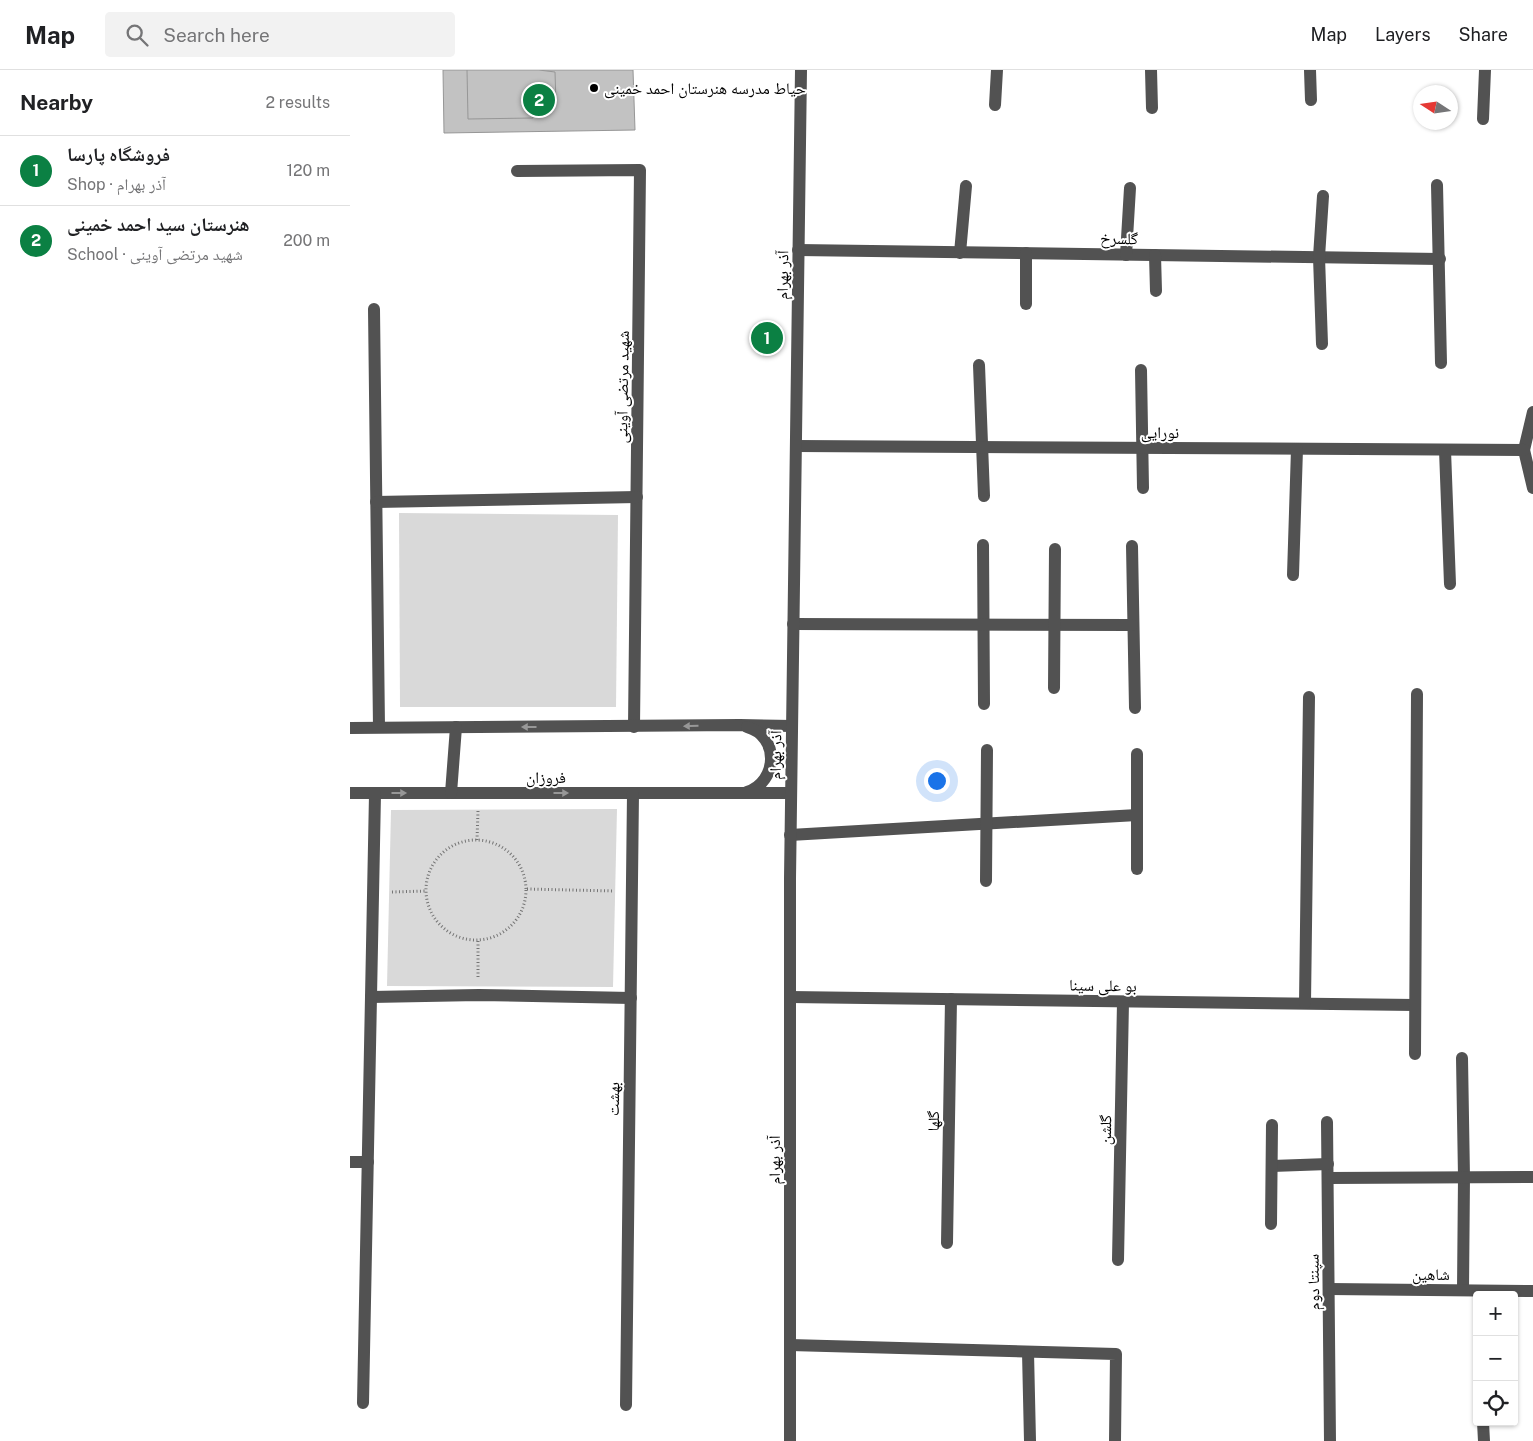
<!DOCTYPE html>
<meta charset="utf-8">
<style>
:root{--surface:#fff;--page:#f2f2f2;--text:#202124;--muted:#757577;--line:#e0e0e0;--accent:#0b8043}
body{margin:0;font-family:"Public Sans","Noto Naskh Arabic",sans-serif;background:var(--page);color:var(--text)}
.controls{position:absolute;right:15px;bottom:15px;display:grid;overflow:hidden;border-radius:5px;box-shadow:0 1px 4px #0004}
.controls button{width:45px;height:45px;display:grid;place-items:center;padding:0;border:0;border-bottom:1px solid var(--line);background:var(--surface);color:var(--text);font:25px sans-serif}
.compass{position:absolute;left:1063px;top:15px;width:45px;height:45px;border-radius:50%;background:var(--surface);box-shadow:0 1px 4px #0004;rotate:282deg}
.you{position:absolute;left:586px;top:710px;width:18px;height:18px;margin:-12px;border:4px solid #fff;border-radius:50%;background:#1a73e8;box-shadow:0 0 0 8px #1a73e833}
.badge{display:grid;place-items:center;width:32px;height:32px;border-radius:50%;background:var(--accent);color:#fff;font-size:16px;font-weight:700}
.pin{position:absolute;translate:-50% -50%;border:2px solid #fff;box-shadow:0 1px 5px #0006}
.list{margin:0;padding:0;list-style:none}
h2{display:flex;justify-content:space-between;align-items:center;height:65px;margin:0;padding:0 20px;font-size:21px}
h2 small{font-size:16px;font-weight:400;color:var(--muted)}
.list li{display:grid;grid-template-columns:32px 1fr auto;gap:15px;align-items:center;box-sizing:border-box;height:70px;padding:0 20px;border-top:1px solid var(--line)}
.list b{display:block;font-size:19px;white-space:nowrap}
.list p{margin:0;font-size:16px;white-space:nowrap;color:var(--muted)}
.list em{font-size:16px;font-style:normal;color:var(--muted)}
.icon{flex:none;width:28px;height:28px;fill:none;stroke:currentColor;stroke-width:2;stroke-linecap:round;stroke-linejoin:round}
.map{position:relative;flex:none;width:1183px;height:1371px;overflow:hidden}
header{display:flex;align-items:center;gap:30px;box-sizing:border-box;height:70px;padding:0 25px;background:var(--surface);border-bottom:1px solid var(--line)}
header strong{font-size:24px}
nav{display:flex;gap:28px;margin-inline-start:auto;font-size:18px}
.search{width:350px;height:45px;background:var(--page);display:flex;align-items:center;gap:12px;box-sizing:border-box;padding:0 18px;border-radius:5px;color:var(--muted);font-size:19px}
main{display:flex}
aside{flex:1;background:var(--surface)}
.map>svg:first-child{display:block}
.green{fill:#d9d9d9}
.building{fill:#c2c2c2;stroke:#969696}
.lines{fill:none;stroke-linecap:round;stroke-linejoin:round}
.path{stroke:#747474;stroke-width:3;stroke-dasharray:1 2.5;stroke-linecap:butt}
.minor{stroke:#525252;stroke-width:12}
.oneway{fill:#979797}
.poi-dot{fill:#000;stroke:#fff;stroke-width:2}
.labels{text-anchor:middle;stroke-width:4;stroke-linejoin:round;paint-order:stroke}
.poi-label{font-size:16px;fill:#000;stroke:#fff;text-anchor:start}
.street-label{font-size:16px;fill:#000;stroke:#fff}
</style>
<header>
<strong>Map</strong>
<div class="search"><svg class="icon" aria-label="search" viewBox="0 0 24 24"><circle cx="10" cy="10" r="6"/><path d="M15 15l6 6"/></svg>Search here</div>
<nav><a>Map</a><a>Layers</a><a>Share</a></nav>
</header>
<main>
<aside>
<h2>Nearby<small>2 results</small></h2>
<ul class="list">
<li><span class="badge">1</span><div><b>فروشگاه پارسا</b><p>Shop · آذر بهرام</p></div><em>120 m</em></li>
<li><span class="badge">2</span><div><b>هنرستان سید احمد خمینی</b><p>School · شهید مرتضی آوینی</p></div><em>200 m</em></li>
</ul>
</aside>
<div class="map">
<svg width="1183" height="1371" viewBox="0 0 1183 1371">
<rect width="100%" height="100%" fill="#fff"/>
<!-- green -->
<g class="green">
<polygon points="49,443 268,445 266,637 50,637"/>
<polygon points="267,739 263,917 37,916 41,740"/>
</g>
<!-- building -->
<g class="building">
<polygon points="93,0 283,0 285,60 94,63"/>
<polygon points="117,0 189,0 205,2 206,35 184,34 183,48 118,49"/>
</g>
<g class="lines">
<!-- path -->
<g class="path">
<circle cx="126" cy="820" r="50"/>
<polyline points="127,770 128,741"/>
<polyline points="177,819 264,821"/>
<polyline points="42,822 76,821"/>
<polyline points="128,871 128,908"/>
</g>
<!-- minor -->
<g class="minor">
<polyline points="801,0 802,38"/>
<polyline points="960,0 961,30"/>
<polyline points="645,35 647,0"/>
<polyline points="1133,49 1135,0"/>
<polyline points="167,101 290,100 284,657"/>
<polyline points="1087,115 1091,293"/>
<polyline points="448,180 1090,189"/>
<polyline points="610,183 616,116"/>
<polyline points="676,183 676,234"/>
<polyline points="776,185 780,118"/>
<polyline points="805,185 806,221"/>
<polyline points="24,239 29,657"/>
<polyline points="972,274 969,187 973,126"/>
<polyline points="629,295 634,426"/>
<polyline points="791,300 793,418"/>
<polyline points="1183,342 1174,380 1183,418"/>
<polyline points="446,376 1174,380"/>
<polyline points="1095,380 1100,514"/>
<polyline points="26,432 287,427"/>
<polyline points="633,475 634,634"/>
<polyline points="782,476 785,638"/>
<polyline points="943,505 947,379"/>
<polyline points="443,554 782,555"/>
<polyline points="704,618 705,479"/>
<polyline points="0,658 390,655 442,656"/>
<path d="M397 722C428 712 430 666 397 657"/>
<polyline points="0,723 441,723"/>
<polyline points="101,723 106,657"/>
<polyline points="440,765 787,745"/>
<polyline points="787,799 787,684"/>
<polyline points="636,811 637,680"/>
<polyline points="21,927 129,925 281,928"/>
<polyline points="440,927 1065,935"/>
<polyline points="955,933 959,627"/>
<polyline points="1065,984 1067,624"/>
<polyline points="1112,988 1114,1107 1113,1220"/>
<polyline points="977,1052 980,1371"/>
<polyline points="0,1092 18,1092"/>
<polyline points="922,1096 978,1094"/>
<polyline points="978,1108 1183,1107"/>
<polyline points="921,1154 922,1055"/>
<polyline points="597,1173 601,929"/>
<polyline points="768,1190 773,932"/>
<polyline points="979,1219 1183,1221"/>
<polyline points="440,1275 766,1284 765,1371"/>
<polyline points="678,1282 680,1371"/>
<polyline points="13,1333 25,724"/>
<polyline points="276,1335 283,723"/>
<polyline points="1133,1352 1134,1371"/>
<polyline points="440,1371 440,808 451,0"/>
</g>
</g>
<!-- one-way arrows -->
<defs><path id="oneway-solid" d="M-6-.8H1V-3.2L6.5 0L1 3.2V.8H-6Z" transform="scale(1.25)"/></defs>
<g class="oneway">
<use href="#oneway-solid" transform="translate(341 656) rotate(179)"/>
<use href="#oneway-solid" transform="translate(179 657) rotate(180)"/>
<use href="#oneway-solid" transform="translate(49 723)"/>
<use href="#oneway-solid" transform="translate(211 723)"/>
</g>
<!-- markers -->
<circle class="poi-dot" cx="244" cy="18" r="5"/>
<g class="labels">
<!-- poi labels -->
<g class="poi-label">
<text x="254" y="24">حیاط مدرسه هنرستان احمد خمینی</text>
</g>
<!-- street labels -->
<g class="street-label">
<text transform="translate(769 168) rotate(1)" y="6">گلسرخ</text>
<text transform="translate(432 205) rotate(-89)" y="6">آذر بهرام</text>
<text transform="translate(272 317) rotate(-89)" y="6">شهید مرتضی آوینی</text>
<text x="810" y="368">نورایی</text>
<text transform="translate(425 685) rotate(-89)" y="6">آذر بهرام</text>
<text x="196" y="713">فروزان</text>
<text transform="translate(753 915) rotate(1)" y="6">بو علی سینا</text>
<text transform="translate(263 1029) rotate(-89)" y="6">بهشت</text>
<text transform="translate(583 1051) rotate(-89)" y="6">گلها</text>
<text transform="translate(755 1060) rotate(-89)" y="6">گلشن</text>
<text transform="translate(424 1090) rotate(-90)" y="6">آذر بهرام</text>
<text x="1081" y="1210">شاهین</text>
<text transform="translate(963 1212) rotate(-91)" y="6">سپنتا دوم</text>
</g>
</g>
</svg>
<div class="controls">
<button>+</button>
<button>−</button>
<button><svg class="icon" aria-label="locate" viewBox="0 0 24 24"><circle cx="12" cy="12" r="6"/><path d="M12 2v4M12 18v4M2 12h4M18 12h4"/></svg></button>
</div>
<svg class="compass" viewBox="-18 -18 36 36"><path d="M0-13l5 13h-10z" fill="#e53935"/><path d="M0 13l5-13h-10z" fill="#757577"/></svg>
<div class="you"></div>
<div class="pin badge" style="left:417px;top:268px">1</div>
<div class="pin badge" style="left:189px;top:30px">2</div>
</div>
</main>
